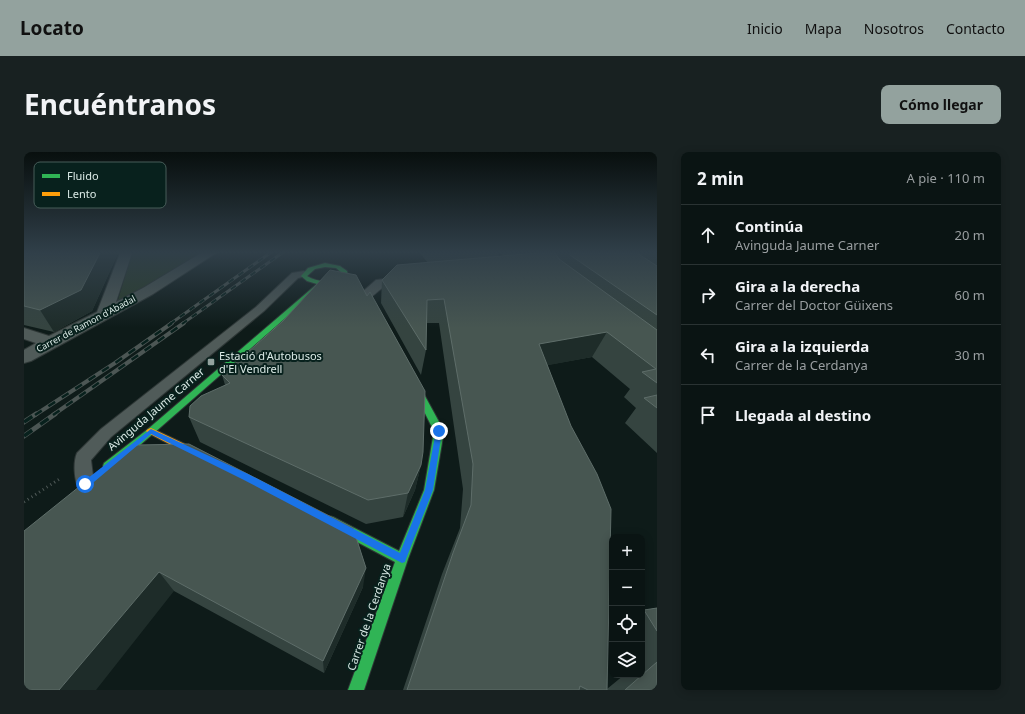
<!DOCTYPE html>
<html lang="es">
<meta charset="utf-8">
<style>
:root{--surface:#0a1413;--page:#182121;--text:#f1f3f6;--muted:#999ea0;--line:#2a3333;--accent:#93a29e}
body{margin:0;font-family:"Noto Sans",sans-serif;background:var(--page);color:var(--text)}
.controls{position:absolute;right:12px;bottom:12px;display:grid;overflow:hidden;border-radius:8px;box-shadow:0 2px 10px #0003}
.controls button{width:36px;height:36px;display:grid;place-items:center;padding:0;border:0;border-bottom:1px solid var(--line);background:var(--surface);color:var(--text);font:20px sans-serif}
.stop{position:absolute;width:12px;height:12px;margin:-9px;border:3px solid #1a73e8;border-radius:50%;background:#fff}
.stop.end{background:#1a73e8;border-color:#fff;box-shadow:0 1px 4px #0008}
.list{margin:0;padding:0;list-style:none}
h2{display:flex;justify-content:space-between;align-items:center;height:52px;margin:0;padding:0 16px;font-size:17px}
h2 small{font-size:13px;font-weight:400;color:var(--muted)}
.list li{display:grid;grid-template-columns:26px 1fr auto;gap:12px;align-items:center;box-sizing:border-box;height:60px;padding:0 16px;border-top:1px solid var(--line)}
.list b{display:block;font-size:15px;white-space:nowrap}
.list p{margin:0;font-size:13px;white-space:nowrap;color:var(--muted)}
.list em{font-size:13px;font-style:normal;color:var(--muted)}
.icon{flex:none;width:22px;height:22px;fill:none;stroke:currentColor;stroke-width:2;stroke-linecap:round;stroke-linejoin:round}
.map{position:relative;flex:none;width:633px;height:538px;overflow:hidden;border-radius:8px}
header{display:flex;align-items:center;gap:24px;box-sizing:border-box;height:56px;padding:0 20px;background:var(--accent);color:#111}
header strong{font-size:19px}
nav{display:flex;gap:22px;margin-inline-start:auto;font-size:14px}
.intro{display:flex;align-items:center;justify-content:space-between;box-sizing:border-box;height:96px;padding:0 24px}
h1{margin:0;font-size:28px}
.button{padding:10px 18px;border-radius:8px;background:var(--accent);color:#111;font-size:14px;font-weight:700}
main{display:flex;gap:24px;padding:0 24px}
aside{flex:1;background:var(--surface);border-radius:8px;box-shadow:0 2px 10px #0003}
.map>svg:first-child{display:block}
.green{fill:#2b3e2a}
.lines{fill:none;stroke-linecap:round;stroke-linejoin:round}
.lane-casing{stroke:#2e3736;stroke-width:2}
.street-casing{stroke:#2e3736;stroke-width:2}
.fast-casing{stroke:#2e3736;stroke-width:2}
.slow-casing{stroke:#2e3736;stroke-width:2}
.path{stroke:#4f5957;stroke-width:3;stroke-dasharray:1 3.5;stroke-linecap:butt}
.lane{fill:#505b59;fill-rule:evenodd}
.street{fill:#505b59;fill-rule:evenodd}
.fast{fill:#30b455;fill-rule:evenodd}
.slow{fill:#ff9f0a;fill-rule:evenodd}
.rail-far2-casing{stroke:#4c5654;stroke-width:3}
.rail-far1-casing{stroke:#4c5654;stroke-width:4}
.rail-casing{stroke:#4c5654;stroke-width:5}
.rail-far2{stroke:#08211d;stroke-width:2;stroke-dasharray:6;stroke-linecap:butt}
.rail-far1{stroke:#08211d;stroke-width:2.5;stroke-dasharray:8;stroke-linecap:butt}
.rail{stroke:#08211d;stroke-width:3.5;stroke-dasharray:10;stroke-linecap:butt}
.wall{fill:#354440}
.shaded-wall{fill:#1e2c29}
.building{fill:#475651;stroke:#5e6d69}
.route{fill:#1a73e8}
.poi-dot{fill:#93a29e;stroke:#08211d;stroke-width:1.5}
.labels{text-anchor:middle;stroke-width:4;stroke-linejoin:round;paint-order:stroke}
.far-street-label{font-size:9px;fill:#dbeae6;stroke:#08211d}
.poi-label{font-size:11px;fill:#dbeae6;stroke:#08211d;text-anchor:start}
.street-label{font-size:11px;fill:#dbeae6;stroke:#08211d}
.key{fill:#08211d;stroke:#475d59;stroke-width:1}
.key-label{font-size:11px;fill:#dbeae6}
</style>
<header>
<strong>Locato</strong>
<nav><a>Inicio</a><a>Mapa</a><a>Nosotros</a><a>Contacto</a></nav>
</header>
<div class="intro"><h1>Encuéntranos</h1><a class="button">Cómo llegar</a></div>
<main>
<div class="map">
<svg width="633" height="538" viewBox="0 0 633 538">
<rect width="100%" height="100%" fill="#0e1b19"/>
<!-- green -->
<polygon class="green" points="108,101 179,101 154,119 93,151"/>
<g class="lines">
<!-- lane casing -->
<g class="lane-casing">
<path id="lane" d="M280 119 285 122 283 124 274 126 240 159 87 285 67 308 70 332 67 337 61 339 55 337C50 328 49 310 53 301L77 277 232 155 268 121Z"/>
</g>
<!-- street casing -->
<g class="street-casing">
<g id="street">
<polygon points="96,101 108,101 92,150 119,136 177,101 192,101 129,142 7,209 0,211 0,198 12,191 0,187 0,176 25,184 73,160"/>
<path d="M388 124 393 125 395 128 393 131C383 133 369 131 360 135 351 140 349 148 338 145L336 142 352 128Z"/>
</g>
</g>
<!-- fast casing -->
<g class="fast-casing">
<g id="fast">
<path d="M301 111 316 114 323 119 324 124 313 131 299 133 130 281 88 317 84 318 80 317 79 314 80 311 124 277 293 132 283 129 277 124 284 116ZM301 115 312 116 318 121V123C307 131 295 131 283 124L291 117Z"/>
<polygon points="386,221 390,224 420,279 410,338 384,407 340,538 324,538 371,410 301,373 299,369 301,365 305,364 309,365 375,399 400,338 410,279 382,224"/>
</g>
</g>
<!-- slow casing -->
<g class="slow-casing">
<polygon id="slow" points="127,276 184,303 186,306 184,309 181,310 178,309 124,281 122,279 124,277"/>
</g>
<!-- path -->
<polyline class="path" points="0,350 37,326"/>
<!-- lane -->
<use href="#lane" class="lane"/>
<!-- street -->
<use href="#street" class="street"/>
<!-- fast -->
<use href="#fast" class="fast"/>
<!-- slow -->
<use href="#slow" class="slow"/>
<!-- rail-far2 casing -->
<g class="rail-far2-casing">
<g id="rail-far2">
<polyline points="146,172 246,101"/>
<polyline points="158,172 258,101"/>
</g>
</g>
<!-- rail-far1 casing -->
<g class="rail-far1-casing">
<g id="rail-far1">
<polyline points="11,263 91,211 148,171"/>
<polyline points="29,263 160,171"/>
</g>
</g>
<!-- rail casing -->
<g class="rail-casing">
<g id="rail">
<polyline points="0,270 12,262"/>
<polyline points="0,284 31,262"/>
</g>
</g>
<!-- rail-far2 -->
<use href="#rail-far2" class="rail-far2"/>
<!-- rail-far1 -->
<use href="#rail-far1" class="rail-far1"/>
<!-- rail -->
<use href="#rail" class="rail"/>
</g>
<!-- wall -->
<g class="wall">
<polygon points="0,101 94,101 68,159 30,180 0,173"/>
<polygon points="396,101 475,101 474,105 480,104 476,101 633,101 633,301 601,271 612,256 600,245 606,237 568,205 523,213 583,537 600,523 618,523 618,459 620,458 633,456 633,538 379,538 418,422 436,376 439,337 415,171 402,171 402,198 397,223 357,151 358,128 404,111"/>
<polygon points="198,223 397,313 391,338 379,365 342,372 176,290 165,265 201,233"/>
<polygon points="0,379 339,435 300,521 150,439"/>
</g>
<!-- shaded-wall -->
<g class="shaded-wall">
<polygon points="76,101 94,101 68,159 30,180 16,158"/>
<polygon points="583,180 568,205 504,217 515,192"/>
<polygon points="397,313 391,338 379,365 384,341"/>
<polygon points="342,416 339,435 300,521 299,509"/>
<polygon points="135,420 150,439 72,538 35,538"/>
</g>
<!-- building -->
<g class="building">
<polygon points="0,101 76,101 57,138 16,158 0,154"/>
<polygon points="513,101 531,101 535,107 633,178 633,231 618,220 632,217 583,180 515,192 547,274 573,322 587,357 583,538 564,538 556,534 555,538 383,538 429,401 447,353 449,312 420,147 403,148 402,198 358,128 373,113"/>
<polygon points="545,101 613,101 633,114 633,163 546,103"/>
<polygon points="306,118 332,123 343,144 346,140 401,239 399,300 397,313 384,341 344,348 165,265 166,254 177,244 206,231 198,223 259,169"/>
<polygon points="633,243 633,256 620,246"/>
<polygon points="165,292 329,376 342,416 299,509 135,420 35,538 0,538 0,379 101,298 114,293"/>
<polygon points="633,456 633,479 620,458"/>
<polygon points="633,510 633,538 601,538 618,523"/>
</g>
<!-- sky -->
<linearGradient id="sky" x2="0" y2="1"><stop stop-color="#080f0e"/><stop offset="0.57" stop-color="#303f49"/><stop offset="1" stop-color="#303f49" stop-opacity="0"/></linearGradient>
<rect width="633" height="176" fill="url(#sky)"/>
<!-- route -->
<polygon class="route" points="127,277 224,322 376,401 401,338 412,279 415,277 418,279 409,338 382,407 381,410 378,411 218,327 127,282 64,335 59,335 59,330"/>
<!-- markers -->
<rect class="poi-dot" x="183" y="206" width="8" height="8" rx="2"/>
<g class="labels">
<!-- far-street labels -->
<g class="far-street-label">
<text transform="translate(62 172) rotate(-28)" y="3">Carrer de Ramon d'Abadal</text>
</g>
<!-- poi labels -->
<g class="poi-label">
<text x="195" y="208">Estació d'Autobusos<tspan x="195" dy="13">d'El Vendrell</tspan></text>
</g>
<!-- street labels -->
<g class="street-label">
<text transform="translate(132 257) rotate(-40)" y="4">Avinguda Jaume Carner</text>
<text transform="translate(345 465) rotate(-71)" y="4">Carrer de la Cerdanya</text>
</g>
</g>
<!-- legend -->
<rect x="10" y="10" width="132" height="46" rx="6" class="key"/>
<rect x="18" y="22" width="18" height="4" fill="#30b455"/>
<rect x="18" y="40" width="18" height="4" fill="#ff9f0a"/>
<g class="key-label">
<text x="43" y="28">Fluido</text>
<text x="43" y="46">Lento</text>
</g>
</svg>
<div class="controls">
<button>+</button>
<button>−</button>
<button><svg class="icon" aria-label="locate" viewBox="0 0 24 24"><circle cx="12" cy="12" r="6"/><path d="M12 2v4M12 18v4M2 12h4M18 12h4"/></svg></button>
<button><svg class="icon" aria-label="layers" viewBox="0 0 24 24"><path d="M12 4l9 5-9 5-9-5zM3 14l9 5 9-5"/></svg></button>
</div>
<div class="stop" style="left:61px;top:332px"></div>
<div class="stop end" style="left:415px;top:279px"></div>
</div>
<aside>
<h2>2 min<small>A pie · 110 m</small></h2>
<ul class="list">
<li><svg class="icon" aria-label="ahead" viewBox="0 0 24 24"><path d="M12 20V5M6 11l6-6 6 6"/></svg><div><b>Continúa</b><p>Avinguda Jaume Carner</p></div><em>20 m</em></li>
<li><svg class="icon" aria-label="right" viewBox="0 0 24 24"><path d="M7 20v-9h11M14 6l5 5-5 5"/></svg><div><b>Gira a la derecha</b><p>Carrer del Doctor Güixens</p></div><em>60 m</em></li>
<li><svg class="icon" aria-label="left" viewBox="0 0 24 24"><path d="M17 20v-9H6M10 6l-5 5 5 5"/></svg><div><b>Gira a la izquierda</b><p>Carrer de la Cerdanya</p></div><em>30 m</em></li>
<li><svg class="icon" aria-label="arrive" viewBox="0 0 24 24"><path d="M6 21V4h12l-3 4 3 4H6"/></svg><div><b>Llegada al destino</b></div></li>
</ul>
</aside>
</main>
